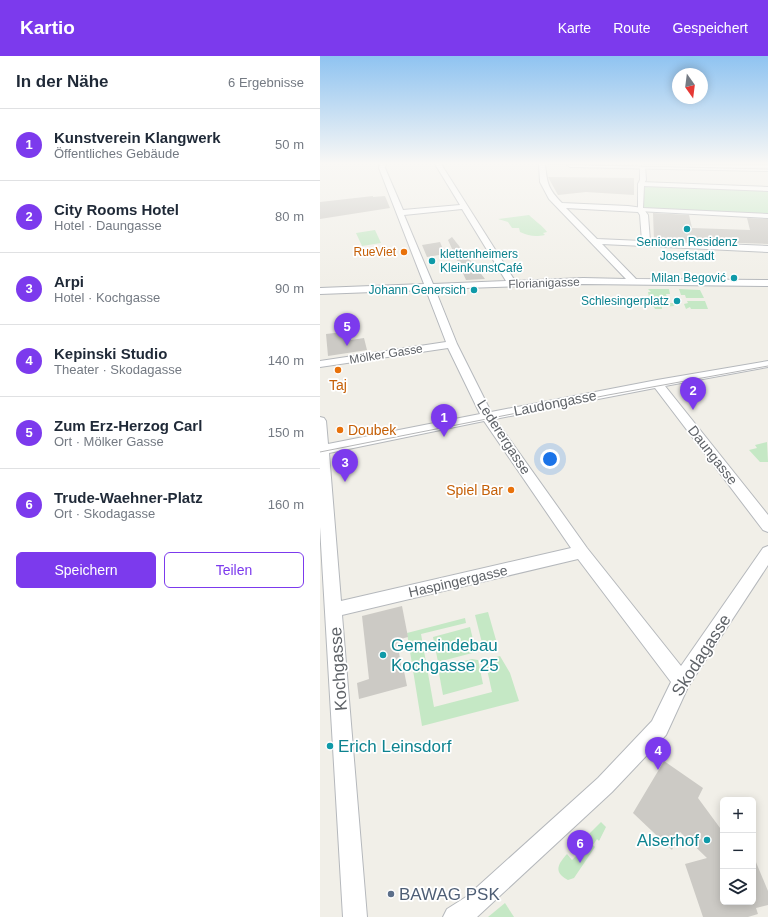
<!DOCTYPE html>
<html lang="de">
<meta charset="utf-8">
<style>
:root{--surface:#fff;--page:#f2f2f3;--text:#1f2937;--muted:#747a83;--line:#e0e1e3;--accent:#7c3aed}
body{margin:0;font-family:Helvetica,sans-serif;background:var(--page);color:var(--text)}
.controls{position:absolute;right:12px;bottom:12px;display:grid;overflow:hidden;border-radius:6px;box-shadow:0 2px 10px #0003}
.controls button{width:36px;height:36px;display:grid;place-items:center;padding:0;border:0;border-bottom:1px solid var(--line);background:var(--surface);color:var(--text);font:20px sans-serif}
.compass{position:absolute;left:352px;top:12px;width:36px;height:36px;border-radius:50%;background:var(--surface);box-shadow:0 2px 10px #0003;rotate:166deg}
.you{position:absolute;left:230px;top:403px;width:14px;height:14px;margin:-10px;border:3px solid #fff;border-radius:50%;background:#1a73e8;box-shadow:0 0 0 6px #1a73e833}
.badge{display:grid;place-items:center;width:26px;height:26px;border-radius:50%;background:var(--accent);color:#fff;font-size:13px;font-weight:700}
.pin{position:absolute;translate:-50% -33px;filter:drop-shadow(0 1px 2px #0008)}
.pin::after{content:'';position:absolute;top:21px;width:14px;height:12px;background:inherit;clip-path:polygon(0 0,100% 0,50% 100%)}
.list{margin:0;padding:0;list-style:none}
h2{display:flex;justify-content:space-between;align-items:center;height:52px;margin:0;padding:0 16px;font-size:17px}
h2 small{font-size:13px;font-weight:400;color:var(--muted)}
.list li{display:grid;grid-template-columns:26px 1fr auto;gap:12px;align-items:center;box-sizing:border-box;height:72px;padding:0 16px;border-top:1px solid var(--line)}
.list b{display:block;font-size:15px;white-space:nowrap}
.list p{margin:0;font-size:13px;white-space:nowrap;color:var(--muted)}
.list em{font-size:13px;font-style:normal;color:var(--muted)}
.actions{display:flex;gap:8px;padding:12px 16px}
.actions a{flex:1;padding:9px 0;border:1px solid var(--accent);border-radius:6px;text-align:center;font-size:14px;color:var(--accent)}
.actions .main{background:var(--accent);color:#fff}
.icon{flex:none;width:22px;height:22px;fill:none;stroke:currentColor;stroke-width:2;stroke-linecap:round;stroke-linejoin:round}
.map{position:relative;flex:none;width:448px;height:861px;overflow:hidden}
header{display:flex;align-items:center;gap:24px;box-sizing:border-box;height:56px;padding:0 20px;background:var(--accent);color:#fff}
header strong{font-size:19px}
nav{display:flex;gap:22px;margin-inline-start:auto;font-size:14px}
main{display:flex}
aside{flex:1;background:var(--surface)}
.map>svg:first-child{display:block}
.green{fill:#c5e8c5}
.building{fill:#cccac5}
.lines{fill:none;stroke-linecap:round;stroke-linejoin:round}
.pedestrian-casing{stroke:#b5b8bc;stroke-width:2}
.minor-casing{stroke:#b5b8bc;stroke-width:2}
.tertiary-casing{stroke:#b5b8bc;stroke-width:2}
.pedestrian{fill:#fff;fill-rule:evenodd}
.minor{fill:#fff;fill-rule:evenodd}
.tertiary{fill:#fff;fill-rule:evenodd}
.tram{stroke:#b6b7b8;stroke-width:1}
.culture-dot{fill:#0f9aa8;stroke:#fff;stroke-width:1.5}
.food-dot{fill:#e8710a;stroke:#fff;stroke-width:1.5}
.service-dot{fill:#5c6f8a;stroke:#fff;stroke-width:1.5}
.labels{text-anchor:middle;stroke-width:3.5;stroke-linejoin:round;paint-order:stroke}
.far-culture-label{font-size:12px;fill:#0d838f;stroke:#fff;text-anchor:end}
.far-food-label{font-size:12px;fill:#c56008;stroke:#fff;text-anchor:end}
.far-street-label{font-size:12px;fill:#5f6368;stroke:#fff}
.food-label{font-size:14px;fill:#c56008;stroke:#fff}
.street-label{font-size:14px;fill:#5f6368;stroke:#fff}
.near-culture-label{font-size:17px;fill:#0d838f;stroke:#fff;text-anchor:start}
.near-street-label{font-size:17px;fill:#5f6368;stroke:#fff}
.near-service-label{font-size:17px;fill:#4e5e75;stroke:#fff;text-anchor:start}
</style>
<header>
<strong>Kartio</strong>
<nav><a>Karte</a><a>Route</a><a>Gespeichert</a></nav>
</header>
<main>
<aside>
<h2>In der Nähe<small>6 Ergebnisse</small></h2>
<ul class="list">
<li><span class="badge">1</span><div><b>Kunstverein Klangwerk</b><p>Öffentliches Gebäude</p></div><em>50 m</em></li>
<li><span class="badge">2</span><div><b>City Rooms Hotel</b><p>Hotel · Daungasse</p></div><em>80 m</em></li>
<li><span class="badge">3</span><div><b>Arpi</b><p>Hotel · Kochgasse</p></div><em>90 m</em></li>
<li><span class="badge">4</span><div><b>Kepinski Studio</b><p>Theater · Skodagasse</p></div><em>140 m</em></li>
<li><span class="badge">5</span><div><b>Zum Erz-Herzog Carl</b><p>Ort · Mölker Gasse</p></div><em>150 m</em></li>
<li><span class="badge">6</span><div><b>Trude-Waehner-Platz</b><p>Ort · Skodagasse</p></div><em>160 m</em></li>
</ul>
<div class="actions"><a class="main">Speichern</a><a>Teilen</a></div>
</aside>
<div class="map">
<svg width="448" height="861" viewBox="0 0 448 861">
<rect width="100%" height="100%" fill="#f1efe8"/>
<!-- green -->
<g class="green">
<polygon points="323,129 448,134 448,158 327,153 323,151"/>
<path d="M209 159C215 165 223 170 227 176L223 177 225 179C215 181 209 180 200 176L199 172H192L188 166 178 163Z"/>
<polygon points="55,174 61,187 42,190 36,177"/>
<polygon points="328,233 349,233 350,238 346,238 347,241 329,241 328,236 331,236"/>
<polygon points="359,233 380,234 384,242 366,242 365,239 361,239"/>
<polygon points="330,244 349,244 349,247 353,247 354,250 342,251 342,253 335,253 334,251 331,251"/>
<polygon points="367,245 385,245 388,253 371,253 370,251 366,253 364,248 368,247"/>
<polygon points="447,386 448,406 440,406 429,394 437,392 435,389"/>
<polygon points="168,556 176,584 162,587 155,559"/>
<polygon points="145,562 146,567 101,578 114,651 172,636 165,604 180,600 190,617 199,645 102,670 87,577"/>
<polygon points="150,571 156,596 118,606 113,581"/>
<polygon points="152,603 158,604 163,628 123,639 118,612"/>
<path d="M281 766 286 771 279 785 277 783 273 789 275 791 254 822 248 824C233 816 238 808 247 798L252 804 267 789 263 784Z"/>
<polygon points="185,847 194,861 168,861"/>
</g>
<!-- building -->
<g class="building">
<polygon points="228,121 314,122 314,139 266,136 238,139"/>
<polygon points="53,140 53,141 65,140 70,152 0,163 0,146"/>
<polygon points="333,157 369,159 372,172 430,174 427,162 448,163 448,188 334,184"/>
<polygon points="132,181 165,223 146,224 128,184"/>
<polygon points="120,186 125,198 107,201 102,189"/>
<polygon points="31,275 31,284 44,282 47,294 8,300 6,278"/>
<polygon points="82,550 88,581 77,584 82,615 84,615 87,630 39,643 37,627 49,623 42,560"/>
<polygon points="344,705 383,732 378,742 403,776 403,846 433,846 433,799 448,835 448,849 436,852 438,858 428,861 383,861 365,808 387,802 360,776 352,794 313,757"/>
</g>
<g class="lines">
<!-- pedestrian casing -->
<g class="pedestrian-casing">
<polygon id="pedestrian" points="321,126 448,131 448,135 324,130 323,152 448,158 448,162 318,155 318,128"/>
</g>
<!-- minor casing -->
<g class="minor-casing">
<g id="minor">
<path d="M60 108H66L65 112 83 154 140 149 115 108H121L195 225 263 222 306 223 229 143 220 126 219 108H225C227 127 228 133 242 147L308 150 323 152 328 159 330 185 448 190V196L282 188 316 223 448 224V230L263 228 115 233 137 288 171 356 337 324 448 305V311L345 330 448 459V476L443 474 335 332 175 363 267 492 361 610 443 492 448 490V509L368 631 346 679 292 736 157 861H123L127 853 146 841 278 722 332 665 351 626 258 503 22 559 47 861H23L0 471V361L4 362 6 365 8 388 160 358 128 292 0 311V305L126 286 106 234 0 238V232L104 228 59 112ZM246 152 318 156 320 159 322 185 277 183ZM142 153 186 225 113 228 84 159ZM164 365 251 492 21 545 9 397Z"/>
<polygon points="320,108 325,109 326,124 323,129 321,130 318,128 320,124"/>
</g>
</g>
<!-- tertiary casing -->
<g class="tertiary-casing">
<polygon id="tertiary" points="246,108 448,109 448,115 250,111"/>
</g>
<!-- pedestrian -->
<use href="#pedestrian" class="pedestrian"/>
<!-- minor -->
<use href="#minor" class="minor"/>
<!-- tertiary -->
<use href="#tertiary" class="tertiary"/>
<!-- tram -->
<g class="tram">
<polyline points="228,108 448,113"/>
<polyline points="0,396 288,339 448,310"/>
</g>
</g>
<!-- sky -->
<linearGradient id="sky" x2="0" y2="1"><stop stop-color="#8fc3f1"/><stop offset="0.47" stop-color="#f9f8f5"/><stop offset="1" stop-color="#f9f8f5" stop-opacity="0"/></linearGradient>
<rect width="448" height="228" fill="url(#sky)"/>
<!-- markers -->
<g class="culture-dot">
<circle cx="367" cy="173" r="4"/>
<circle cx="112" cy="205" r="4"/>
<circle cx="414" cy="222" r="4"/>
<circle cx="154" cy="234" r="4"/>
<circle cx="357" cy="245" r="4"/>
<circle cx="63" cy="599" r="4"/>
<circle cx="10" cy="690" r="4"/>
<circle cx="387" cy="784" r="4"/>
</g>
<g class="food-dot">
<circle cx="84" cy="196" r="4"/>
<circle cx="18" cy="314" r="4"/>
<circle cx="20" cy="374" r="4"/>
<circle cx="191" cy="434" r="4"/>
</g>
<circle class="service-dot" cx="71" cy="838" r="4"/>
<g class="labels">
<!-- far-culture labels -->
<g class="far-culture-label">
<text x="367" y="190" text-anchor="middle">Senioren Residenz<tspan x="367" dy="14">Josefstadt</tspan></text>
<text x="120" y="202" text-anchor="start">klettenheimers<tspan x="120" dy="14">KleinKunstCafé</tspan></text>
<text x="406" y="226">Milan Begović</text>
<text x="146" y="238">Johann Genersich</text>
<text x="349" y="249">Schlesingerplatz</text>
</g>
<!-- far-food labels -->
<g class="far-food-label">
<text x="76" y="200">RueViet</text>
</g>
<!-- far-street labels -->
<g class="far-street-label">
<text transform="translate(224 227) rotate(-2)" y="4">Florianigasse</text>
<text transform="translate(66 298) rotate(-9)" y="4">Mölker Gasse</text>
</g>
<!-- food labels -->
<g class="food-label">
<text x="18" y="334">Taj</text>
<text x="28" y="379" text-anchor="start">Doubek</text>
<text x="183" y="439" text-anchor="end">Spiel Bar</text>
</g>
<!-- street labels -->
<g class="street-label">
<text transform="translate(235 347) rotate(-11)" y="5">Laudongasse</text>
<text transform="translate(184 381) rotate(57)" y="5">Lederergasse</text>
<text transform="translate(393 399) rotate(52)" y="5">Daungasse</text>
<text transform="translate(138 525) rotate(-13)" y="5">Haspingergasse</text>
</g>
<!-- near-culture labels -->
<g class="near-culture-label">
<text x="71" y="595">Gemeindebau<tspan x="71" dy="20">Kochgasse 25</tspan></text>
<text x="18" y="696">Erich Leinsdorf</text>
<text x="379" y="790" text-anchor="end">Alserhof</text>
</g>
<!-- near-street labels -->
<g class="near-street-label">
<text transform="translate(381 599) rotate(-57)" y="6">Skodagasse</text>
<text transform="translate(18 613) rotate(-94)" y="6">Kochgasse</text>
</g>
<!-- near-service labels -->
<g class="near-service-label">
<text x="79" y="844">BAWAG PSK</text>
</g>
</g>
</svg>
<div class="controls">
<button>+</button>
<button>−</button>
<button><svg class="icon" aria-label="layers" viewBox="0 0 24 24"><path d="M12 4l9 5-9 5-9-5zM3 14l9 5 9-5"/></svg></button>
</div>
<svg class="compass" viewBox="-18 -18 36 36"><path d="M0-13l5 13h-10z" fill="#e53935"/><path d="M0 13l5-13h-10z" fill="#747a83"/></svg>
<div class="you"></div>
<div class="pin badge" style="left:124px;top:381px">1</div>
<div class="pin badge" style="left:373px;top:354px">2</div>
<div class="pin badge" style="left:25px;top:426px">3</div>
<div class="pin badge" style="left:338px;top:714px">4</div>
<div class="pin badge" style="left:27px;top:290px">5</div>
<div class="pin badge" style="left:260px;top:807px">6</div>
</div>
</main>
